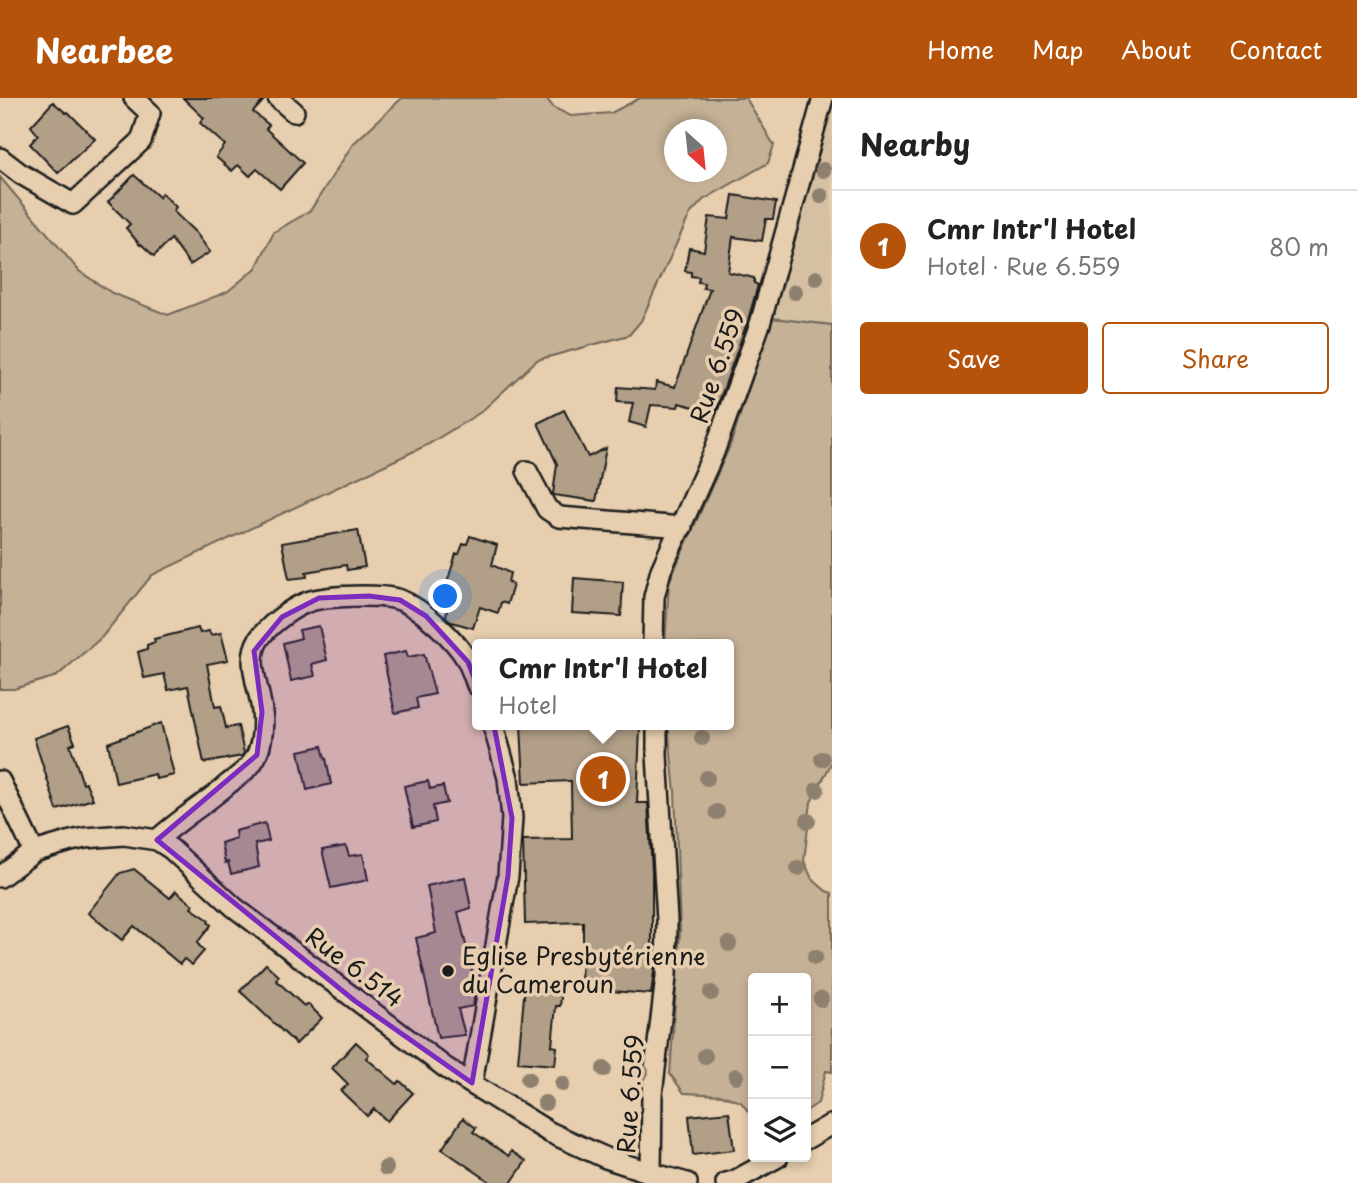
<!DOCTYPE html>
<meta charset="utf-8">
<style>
:root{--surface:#fff;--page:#f6f6f6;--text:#222;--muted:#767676;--line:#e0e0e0;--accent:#b45309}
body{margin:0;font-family:"Playpen Sans",sans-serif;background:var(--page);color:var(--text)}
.controls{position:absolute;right:21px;bottom:21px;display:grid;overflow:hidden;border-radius:7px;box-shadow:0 4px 10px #0003}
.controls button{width:63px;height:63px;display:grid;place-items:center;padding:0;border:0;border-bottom:2px solid var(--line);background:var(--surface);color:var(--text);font:35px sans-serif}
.compass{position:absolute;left:664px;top:21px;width:63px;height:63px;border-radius:50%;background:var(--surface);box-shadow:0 4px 10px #0003;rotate:153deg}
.you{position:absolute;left:446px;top:499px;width:24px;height:24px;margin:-18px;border:5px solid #fff;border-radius:50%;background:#1a73e8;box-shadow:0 0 0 10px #1a73e833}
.badge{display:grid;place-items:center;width:46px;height:46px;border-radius:50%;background:var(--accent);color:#fff;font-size:23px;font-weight:700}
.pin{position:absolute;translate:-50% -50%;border:4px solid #fff;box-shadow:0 2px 7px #0006}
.popup{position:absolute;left:472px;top:541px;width:262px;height:91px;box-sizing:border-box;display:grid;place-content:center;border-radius:7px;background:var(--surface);filter:drop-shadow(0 2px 5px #0005);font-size:23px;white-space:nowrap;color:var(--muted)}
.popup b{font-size:26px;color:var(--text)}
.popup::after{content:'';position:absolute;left:50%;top:100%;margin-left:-14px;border:14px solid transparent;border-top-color:var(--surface)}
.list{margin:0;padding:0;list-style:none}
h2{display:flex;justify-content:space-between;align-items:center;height:91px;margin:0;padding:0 28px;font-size:30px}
h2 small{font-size:23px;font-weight:400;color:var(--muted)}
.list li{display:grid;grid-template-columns:46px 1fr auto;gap:21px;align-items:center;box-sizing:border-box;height:112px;padding:0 28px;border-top:2px solid var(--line)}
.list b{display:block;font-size:26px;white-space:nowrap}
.list p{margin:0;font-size:23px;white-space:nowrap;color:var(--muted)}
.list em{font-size:23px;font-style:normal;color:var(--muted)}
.actions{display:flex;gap:14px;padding:21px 28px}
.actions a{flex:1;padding:16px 0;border:2px solid var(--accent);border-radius:7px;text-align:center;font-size:24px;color:var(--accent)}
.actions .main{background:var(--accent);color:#fff}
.icon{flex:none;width:38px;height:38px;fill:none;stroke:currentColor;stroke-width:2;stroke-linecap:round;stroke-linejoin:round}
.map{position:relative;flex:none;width:832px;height:1085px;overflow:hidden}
header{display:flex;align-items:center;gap:42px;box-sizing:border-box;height:98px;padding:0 35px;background:var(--accent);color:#fff}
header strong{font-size:33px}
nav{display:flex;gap:38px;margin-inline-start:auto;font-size:24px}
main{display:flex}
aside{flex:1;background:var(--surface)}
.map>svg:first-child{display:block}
.built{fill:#d6c0a3}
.green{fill:#c5b196;stroke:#706659;stroke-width:2;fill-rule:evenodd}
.building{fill:#b19f88;stroke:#1c1c1c;stroke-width:2}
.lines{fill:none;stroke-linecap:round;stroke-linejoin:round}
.minor-casing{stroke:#1c1c1c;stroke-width:24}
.minor{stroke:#e6ceae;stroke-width:19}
.tree{fill:#8e806e}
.marked{fill:#7b2cbf;fill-opacity:0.2;stroke:#7b2cbf;stroke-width:5;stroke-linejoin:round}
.poi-dot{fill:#1c1c1c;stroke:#e6ceae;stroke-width:2.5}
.labels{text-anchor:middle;stroke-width:7;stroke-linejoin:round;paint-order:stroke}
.street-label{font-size:24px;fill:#1c1c1c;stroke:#e6ceae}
.poi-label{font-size:24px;fill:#1c1c1c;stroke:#e6ceae;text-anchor:start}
</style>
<header>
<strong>Nearbee</strong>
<nav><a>Home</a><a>Map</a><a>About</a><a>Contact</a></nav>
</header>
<main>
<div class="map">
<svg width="832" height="1085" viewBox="0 0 832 1085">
<rect width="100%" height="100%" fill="#e6ceae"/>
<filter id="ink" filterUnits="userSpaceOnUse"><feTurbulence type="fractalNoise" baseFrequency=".0143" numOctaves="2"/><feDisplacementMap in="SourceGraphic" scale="14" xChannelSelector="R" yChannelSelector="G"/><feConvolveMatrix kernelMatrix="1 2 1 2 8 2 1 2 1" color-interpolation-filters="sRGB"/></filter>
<g filter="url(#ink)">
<!-- built -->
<polygon class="built" points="832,10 832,228 772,220"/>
<!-- green -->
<g class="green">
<path d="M402 0H546L554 10 571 18 611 15 640 0H746L774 47 768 65 703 102 690 116 641 223 629 237 537 262 481 314 427 347 152 477 102 539 57 578 14 591H0V79L79 173 112 195 168 217 227 194 256 170 274 134 310 113 353 46ZM674 32H716V74H674Z"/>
<polygon points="772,220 832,227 832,664 811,704 804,763 812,781 826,793 832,795 832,974 826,973 818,1005 806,1013 806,880 753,880 753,1020 741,1004 722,997 684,995 670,976 680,833 675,694 668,627 729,627 729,546 665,546 669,484 730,348"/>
</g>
<!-- building -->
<g class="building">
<polygon points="183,0 266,0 253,14 269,27 266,31 303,65 280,91 257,71 250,78 238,67 232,73 216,59 225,47 200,25 204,20"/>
<polygon points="53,4 66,15 68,14 95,41 58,75 30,46 38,37 31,28"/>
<polygon points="134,77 159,99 162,95 176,109 173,113 196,135 210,154 190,167 171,141 154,158 141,146 140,147 126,130 130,126 108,104"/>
<polygon points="733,97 776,104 773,121 766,121 762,143 733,139 728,174 754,180 754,185 758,187 748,222 715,315 679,305 678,309 651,307 646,329 629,324 633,305 617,304 618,289 655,292 656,284 675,289 710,191 703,190 704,185 698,184 699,179 691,178 691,174 685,173 689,150 704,153 709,119 729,121"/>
<polygon points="564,312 588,359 606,350 596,403 554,397 553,396 557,366 538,325"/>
<polygon points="358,432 365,469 347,472 346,467 306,474 307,479 289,481 282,445"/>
<polygon points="470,438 497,447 492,467 510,475 508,484 513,487 507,506 501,504 498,515 480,509 473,530 452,524 446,519 447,512 444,511 445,502 442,501 456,456 459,456 463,446 467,446"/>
<polygon points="574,480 623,484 621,518 572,515"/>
<polygon points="319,528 327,562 312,566 315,578 291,583 283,545 301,540 299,532"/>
<polygon points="198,530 200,535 209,533 211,537 221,535 228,562 207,566 215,609 221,608 226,630 238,628 244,655 242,658 204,665 188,588 168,592 164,576 144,580 138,554 147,551 147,547 155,544 154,541"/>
<polygon points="406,553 408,559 424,556 435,596 416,600 418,610 395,615 383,558"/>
<polygon points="161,625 174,677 156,681 155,676 116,685 108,645"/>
<polygon points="521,627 582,627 640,629 637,705 648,705 652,773 652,846 654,847 654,874 651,896 597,892 597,885 581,884 582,860 583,860 583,824 525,826 523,742 572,741 571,683 524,685"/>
<polygon points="68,628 75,645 70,647 83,686 86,685 93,701 57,712 34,640"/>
<polygon points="322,648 325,660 326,660 331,686 307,692 299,653"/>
<polygon points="428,683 430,691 443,688 447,705 433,708 436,724 413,729 404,688"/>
<polygon points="265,725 269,743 255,746 259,769 231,776 228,764 225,765 221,745 236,740 235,733"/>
<polygon points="346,748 349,758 363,756 368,782 331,790 322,752"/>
<polygon points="134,771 170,800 176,793 193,807 191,810 209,822 208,824 211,827 197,845 204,853 192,867 184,861 180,866 134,828 122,842 88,815 120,775"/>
<polygon points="465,779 471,810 458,814 476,889 473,908 458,911 465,937 438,940 416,840 436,835 427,788"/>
<polygon points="266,866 279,878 276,882 305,909 308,906 322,920 296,946 240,893"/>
<polygon points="525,887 562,890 560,908 556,908 552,948 557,949 555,967 518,964"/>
<polygon points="356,944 369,956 366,960 397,986 400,983 413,995 387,1023 374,1011 367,1018 341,993 348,986 332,970"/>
<polygon points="729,1014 734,1052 693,1057 689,1018"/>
<polygon points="463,1020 476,1030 473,1034 509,1058 511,1053 526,1063 511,1085 492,1085 442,1051"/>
</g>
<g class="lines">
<!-- minor casing -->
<g class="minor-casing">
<g id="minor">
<polyline points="278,0 294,14"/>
<polyline points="0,60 21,76 73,106 141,43 150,15 134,0"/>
<polyline points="527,373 547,411 559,419 682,429"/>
<polyline points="653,546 654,499 661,472 714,354 760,226 823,0"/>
<polyline points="0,683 34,754"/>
<path d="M157 742C179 722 205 706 228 686 236 680 246 673 252 665 262 652 264 629 262 614 260 590 245 563 259 541 268 528 290 511 305 505 322 497 382 496 400 502 423 511 455 541 467 562 471 570 474 579 477 587"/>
<polyline points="0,779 34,754 71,743 85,740 124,737 157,742 171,751 234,809 446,970 549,1034 606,1060 651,1075 687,1085"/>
<polyline points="472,985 508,778 512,720 508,680 493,627"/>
<polyline points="806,1041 830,1027 832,1027"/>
<polyline points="651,1075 652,996 666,879 667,822 657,657 657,627"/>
<polyline points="726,1085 734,1083 778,1059"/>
</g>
</g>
<!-- minor -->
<use href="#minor" class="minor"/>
</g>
<!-- trees -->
<g class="tree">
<circle cx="823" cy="72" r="8"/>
<circle cx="821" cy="98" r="8"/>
<circle cx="816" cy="180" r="8"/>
<circle cx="795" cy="194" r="8"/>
<circle cx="702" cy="640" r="8"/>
<circle cx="822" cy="661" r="8"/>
<circle cx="707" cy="680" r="8"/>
<circle cx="817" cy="692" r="8"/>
<circle cx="717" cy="714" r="8"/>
<circle cx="808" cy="723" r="8"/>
<circle cx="798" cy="770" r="8"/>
<circle cx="729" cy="846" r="8"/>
<circle cx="815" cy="859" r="8"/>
<circle cx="711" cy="895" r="8"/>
<circle cx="821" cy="901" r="8"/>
<circle cx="705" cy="958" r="8"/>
<circle cx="604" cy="971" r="8"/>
<circle cx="641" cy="974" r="8"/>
<circle cx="736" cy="978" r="8"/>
<circle cx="528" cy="981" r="8"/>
<circle cx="562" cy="986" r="8"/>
<circle cx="545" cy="1005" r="8"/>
<circle cx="386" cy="1070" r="8"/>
</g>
</g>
<!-- marked area -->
<path class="marked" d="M369 498 400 502 426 518 468 564 495 633 512 720 508 778 472 985 355 903 157 742 257 657 262 614 254 553 282 519 319 500Z"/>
<!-- markers -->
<circle class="poi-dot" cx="448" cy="873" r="7"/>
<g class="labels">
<!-- street labels -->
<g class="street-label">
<text transform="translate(718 268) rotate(-71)" y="8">Rue 6.559</text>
<text transform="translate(354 870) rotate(37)" y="8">Rue 6.514</text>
<text transform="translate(631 996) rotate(-86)" y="8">Rue 6.559</text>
</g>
<!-- poi labels -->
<g class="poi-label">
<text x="462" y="867">Eglise Presbytérienne<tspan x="462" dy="28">du Cameroun</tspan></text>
</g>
</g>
</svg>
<div class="controls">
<button>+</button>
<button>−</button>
<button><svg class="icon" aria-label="layers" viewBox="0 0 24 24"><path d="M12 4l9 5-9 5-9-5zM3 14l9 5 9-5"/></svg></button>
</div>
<svg class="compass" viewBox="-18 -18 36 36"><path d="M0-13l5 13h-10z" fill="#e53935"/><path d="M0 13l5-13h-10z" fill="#767676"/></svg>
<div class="you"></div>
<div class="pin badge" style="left:603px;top:681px">1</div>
<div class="popup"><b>Cmr Intr'l Hotel</b>Hotel</div>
</div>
<aside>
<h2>Nearby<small></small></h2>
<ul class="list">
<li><span class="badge">1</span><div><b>Cmr Intr'l Hotel</b><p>Hotel · Rue 6.559</p></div><em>80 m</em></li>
</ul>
<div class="actions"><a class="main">Save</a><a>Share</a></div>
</aside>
</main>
